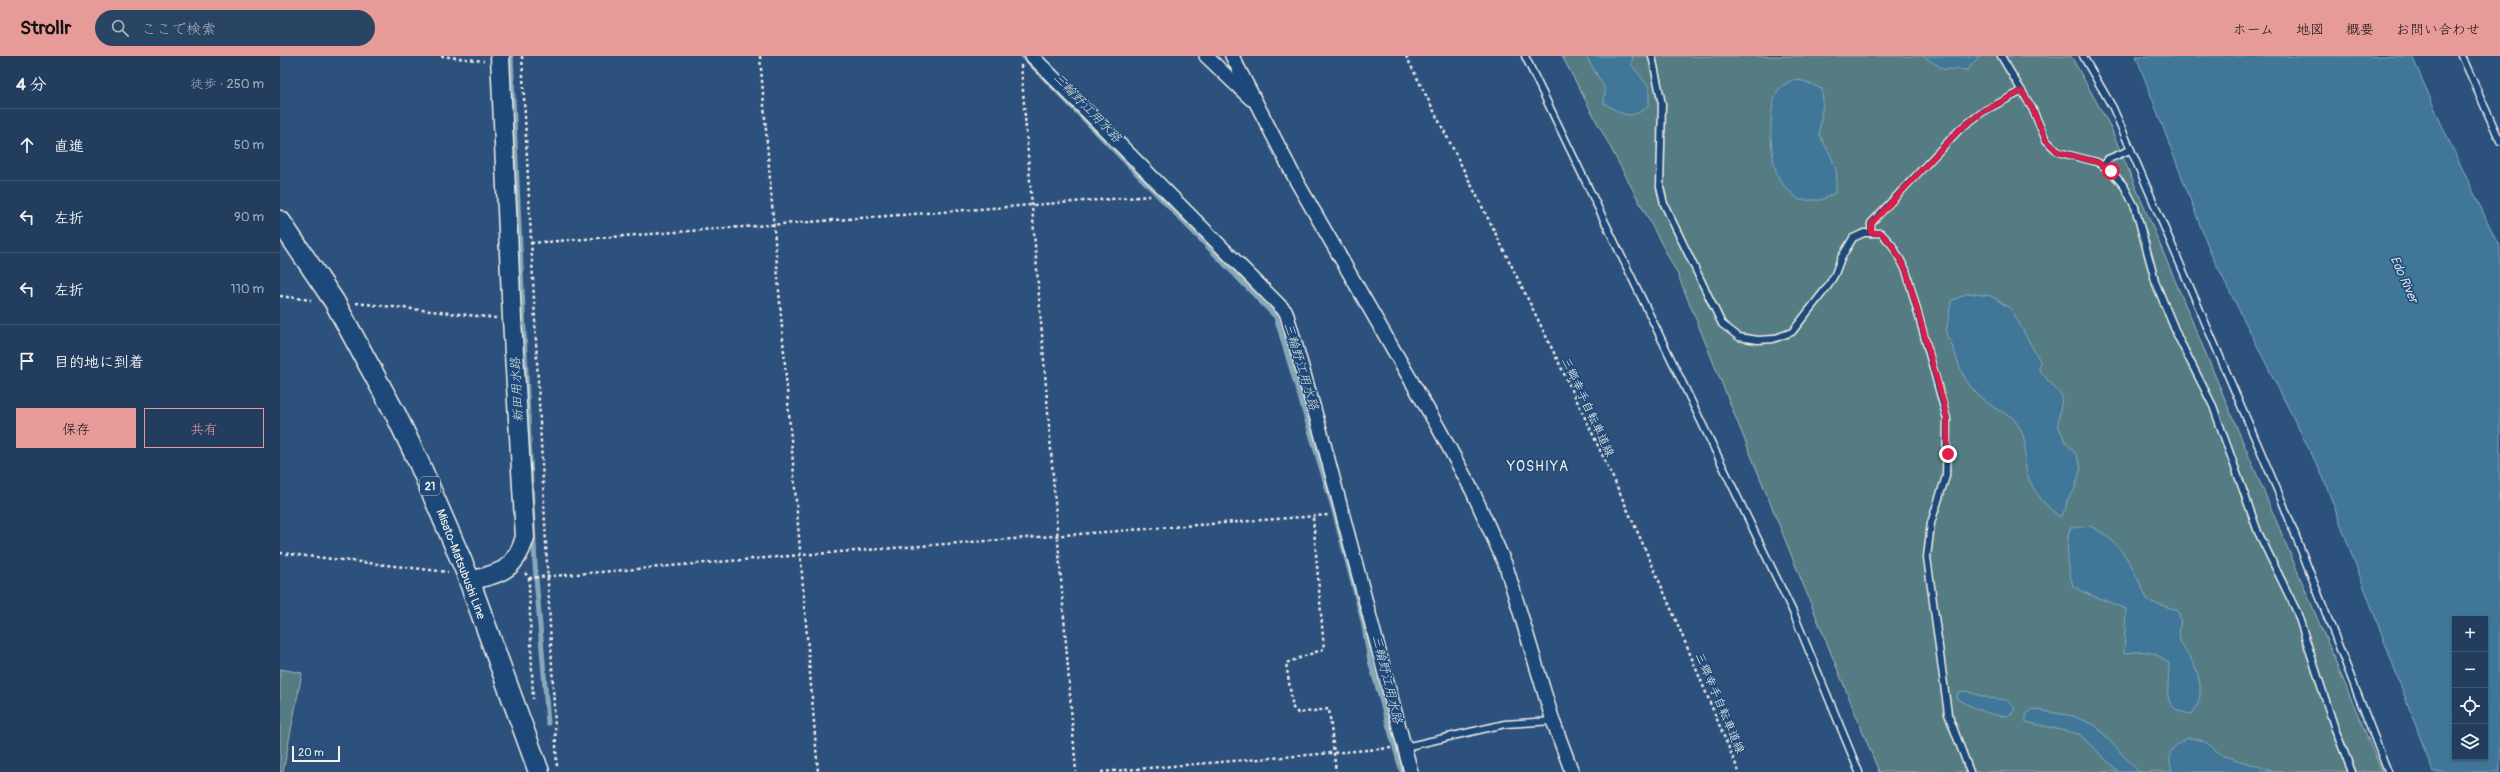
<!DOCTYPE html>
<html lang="ja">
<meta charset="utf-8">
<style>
:root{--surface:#223d5e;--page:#2a4464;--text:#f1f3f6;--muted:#a2aebc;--line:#3f5673;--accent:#e69b98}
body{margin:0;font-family:Pangolin,"Klee One",sans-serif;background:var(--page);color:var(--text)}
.controls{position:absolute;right:12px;bottom:12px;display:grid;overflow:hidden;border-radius:0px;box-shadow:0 1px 3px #0004}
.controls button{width:36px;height:36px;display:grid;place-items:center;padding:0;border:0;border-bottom:1px solid var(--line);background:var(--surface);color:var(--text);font:20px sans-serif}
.scale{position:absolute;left:12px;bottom:10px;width:48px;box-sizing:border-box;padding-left:4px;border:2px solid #f4f1e8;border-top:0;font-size:11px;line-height:14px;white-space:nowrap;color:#f4f1e8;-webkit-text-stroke:3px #1f4a7a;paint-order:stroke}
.stop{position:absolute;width:12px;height:12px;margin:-9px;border:3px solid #e11d48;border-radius:50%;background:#fff}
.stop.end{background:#e11d48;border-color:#fff;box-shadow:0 1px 4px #0008}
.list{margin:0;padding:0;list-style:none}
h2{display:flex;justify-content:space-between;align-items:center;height:52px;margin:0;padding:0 16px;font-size:17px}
h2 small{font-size:13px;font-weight:400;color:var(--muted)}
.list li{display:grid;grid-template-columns:26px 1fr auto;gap:12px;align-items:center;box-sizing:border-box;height:72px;padding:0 16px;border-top:1px solid var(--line)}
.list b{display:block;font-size:15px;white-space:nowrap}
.list em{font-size:13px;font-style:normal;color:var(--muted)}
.actions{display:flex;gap:8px;padding:12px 16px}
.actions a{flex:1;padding:9px 0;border:1px solid var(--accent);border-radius:0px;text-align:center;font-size:14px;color:var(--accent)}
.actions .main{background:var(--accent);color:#111}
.icon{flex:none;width:22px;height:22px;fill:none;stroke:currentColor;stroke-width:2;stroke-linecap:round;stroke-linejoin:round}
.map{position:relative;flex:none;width:2220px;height:716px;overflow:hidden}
header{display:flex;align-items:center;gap:24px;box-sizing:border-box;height:56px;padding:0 20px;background:var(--accent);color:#111}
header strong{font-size:19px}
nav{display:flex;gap:22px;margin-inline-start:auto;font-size:14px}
.search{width:280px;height:36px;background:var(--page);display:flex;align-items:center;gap:10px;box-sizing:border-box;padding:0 14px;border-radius:22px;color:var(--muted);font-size:15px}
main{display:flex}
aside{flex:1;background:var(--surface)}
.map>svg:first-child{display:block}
.green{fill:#567c83;stroke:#a5b6b6}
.water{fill:#3f7798;stroke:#87a8b8;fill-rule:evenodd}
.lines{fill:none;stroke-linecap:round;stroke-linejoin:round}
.stream{stroke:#87a8b8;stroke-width:5}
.lane-casing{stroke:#f4f1e8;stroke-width:9}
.street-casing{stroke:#f4f1e8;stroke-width:16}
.secondary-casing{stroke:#f4f1e8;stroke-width:21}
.primary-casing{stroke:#f4f1e8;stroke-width:23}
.path{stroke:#f4f1e8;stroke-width:2.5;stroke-dasharray:3 3;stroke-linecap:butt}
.lane{stroke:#1f4a7a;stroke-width:6}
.street{stroke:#1f4a7a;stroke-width:13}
.secondary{stroke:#1f4a7a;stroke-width:18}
.primary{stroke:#1f4a7a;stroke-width:20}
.route{stroke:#e11d48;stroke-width:5}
.labels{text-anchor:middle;stroke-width:3;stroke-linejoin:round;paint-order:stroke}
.shield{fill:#1f4a7a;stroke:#b4bfc7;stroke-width:1}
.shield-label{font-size:11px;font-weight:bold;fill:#f4f1e8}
.street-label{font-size:12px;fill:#f4f1e8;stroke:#1f4a7a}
.water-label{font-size:13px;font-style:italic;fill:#d9dfdc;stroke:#1f4a7a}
.quarter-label{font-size:14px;letter-spacing:1px;fill:#f4f1e8;stroke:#1f4a7a}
</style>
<header>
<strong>Strollr</strong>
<div class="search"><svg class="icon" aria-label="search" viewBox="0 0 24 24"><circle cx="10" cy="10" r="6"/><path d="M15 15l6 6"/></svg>ここで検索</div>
<nav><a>ホーム</a><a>地図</a><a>概要</a><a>お問い合わせ</a></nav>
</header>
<main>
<aside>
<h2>4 分<small>徒歩 · 250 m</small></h2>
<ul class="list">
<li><svg class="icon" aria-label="ahead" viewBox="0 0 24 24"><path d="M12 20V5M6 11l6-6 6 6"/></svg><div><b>直進</b></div><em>50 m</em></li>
<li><svg class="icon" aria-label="left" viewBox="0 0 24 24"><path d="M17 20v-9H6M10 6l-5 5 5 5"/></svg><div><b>左折</b></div><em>90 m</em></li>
<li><svg class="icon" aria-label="left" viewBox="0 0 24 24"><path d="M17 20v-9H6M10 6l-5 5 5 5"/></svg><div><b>左折</b></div><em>110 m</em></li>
<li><svg class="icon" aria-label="arrive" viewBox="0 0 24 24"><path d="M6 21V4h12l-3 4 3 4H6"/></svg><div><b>目的地に到着</b></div></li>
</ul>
<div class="actions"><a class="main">保存</a><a>共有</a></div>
</aside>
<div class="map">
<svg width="2220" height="716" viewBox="0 0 2220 716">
<rect width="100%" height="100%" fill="#2d517d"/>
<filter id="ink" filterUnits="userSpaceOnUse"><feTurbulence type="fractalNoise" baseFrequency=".025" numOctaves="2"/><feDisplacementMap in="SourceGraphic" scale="8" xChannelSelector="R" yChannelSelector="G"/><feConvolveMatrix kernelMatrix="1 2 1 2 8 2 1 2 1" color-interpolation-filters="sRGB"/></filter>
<g filter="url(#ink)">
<!-- green -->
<g class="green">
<polygon points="1282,0 1791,0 1830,70 2102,716 1599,716 1398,219"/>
<polygon points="0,613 22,617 3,716 0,716"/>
</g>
<!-- water -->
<g class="water">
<path d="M1306 0H1353L1351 8 1369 31V50C1348 65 1344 59 1324 47L1325 33Z"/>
<polygon points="1643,0 1697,0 1698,2 1687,14 1663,13"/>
<path d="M1856 0H2132L2164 74 2220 192V716H2153L2043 421 1931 198ZM2175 563H2205V701H2175Z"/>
<path d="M1512 24 1524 25 1542 33 1543 46 1539 78 1552 102 1557 118 1555 137 1541 144H1519C1511 136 1501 129 1497 118 1490 99 1487 49 1499 33 1502 29 1508 27 1512 24Z"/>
<path d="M1688 237 1711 240 1731 253 1760 305 1759 314 1782 340 1778 369 1785 385 1797 400 1801 411 1794 435 1787 444 1786 452 1780 461C1764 449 1749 431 1746 412 1743 392 1749 383 1735 365 1729 357 1722 357 1715 352 1706 346 1697 339 1690 330 1677 313 1677 295 1666 278L1671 245Z"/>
<path d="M1810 470C1845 487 1853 513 1868 545L1897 554C1904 567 1897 572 1900 584 1901 589 1906 596 1909 600 1920 619 1926 639 1912 658 1878 654 1890 632 1889 607 1871 593 1866 595 1844 597L1846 553C1827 544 1810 541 1793 530 1788 512 1785 490 1790 472Z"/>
<path d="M1685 635 1708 642 1726 644 1735 652 1731 659C1714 663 1692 651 1676 642L1679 636Z"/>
<polygon points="1751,653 1793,660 1815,669 1859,716 1839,716 1799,678 1746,666 1746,659"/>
<path d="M1908 682C1930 683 1931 694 1945 700 1961 706 1978 709 1993 716H1892C1887 695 1890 692 1908 682Z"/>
</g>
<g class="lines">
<!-- stream -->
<g class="stream">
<polyline points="231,0 255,509 268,667"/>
<polyline points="743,0 996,261 1053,451 1083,565 1090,605 1122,716"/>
</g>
<!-- lane casing -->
<g class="lane-casing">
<g id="lane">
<polyline points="1245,0 1513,556 1579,716"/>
<polyline points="1372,0 1382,48 1380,131 1384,148 1442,268 1459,281 1478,284 1493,283 1512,276 1548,230 1555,218 1561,202 1573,182 1584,177 1601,177 1612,189 1626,214 1667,363 1666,420 1651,467 1647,501 1668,658 1690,716"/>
<polyline points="1721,0 1752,52 1766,84 1778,96 1817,106 1831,115 1844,130 1855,151 1876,228 1898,281 1933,350 1978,476 2017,556 2055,673 2072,716"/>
<polyline points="1803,0 1833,52 2002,445 2108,716"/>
<polyline points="2182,0 2220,85"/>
<polyline points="1824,110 1828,103 1850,94"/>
<polyline points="1591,177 1591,167 1680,73 1704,55 1742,35"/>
<polyline points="1125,691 1225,668 1273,665"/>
</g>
</g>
<!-- street casing -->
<g class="street-casing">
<g id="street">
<polyline points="752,0 1006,256 1041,377 1131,716"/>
<polyline points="926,0 971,43"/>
<polyline points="952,0 1017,126 1159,373 1193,436 1226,510 1273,665 1292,716"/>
</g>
</g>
<!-- secondary casing -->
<g class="secondary-casing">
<path id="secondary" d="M189 525C221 517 235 515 245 481L232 263 220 0"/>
</g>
<!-- primary casing -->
<g class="primary-casing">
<polyline id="primary" points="0,165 54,245 116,359 139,407 185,513 259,716"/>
</g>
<!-- path -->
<g class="path">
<polyline points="161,0 204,5"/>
<polyline points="242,0 277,711"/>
<polyline points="480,0 538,716"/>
<path d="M1126 0C1212 169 1297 338 1373 511 1403 579 1430 648 1459 716"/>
<polyline points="741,9 796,716"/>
<polyline points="251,187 871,140"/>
<polyline points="0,240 31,244"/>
<polyline points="76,247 216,262"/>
<polyline points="1033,462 1044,593 1006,607 1013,652 1018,657 1049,653 1056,716"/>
<polyline points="0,497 168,516"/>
<polyline points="245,517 249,522 249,530 253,643"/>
<polyline points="249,522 521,499 1049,459"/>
<polyline points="821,716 1111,692"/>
</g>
<!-- lane -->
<use href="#lane" class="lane"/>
<!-- street -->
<use href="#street" class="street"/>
<!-- secondary -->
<use href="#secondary" class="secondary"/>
<!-- primary -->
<use href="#primary" class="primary"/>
</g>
</g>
<g class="lines" filter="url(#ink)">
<!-- route -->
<polyline class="route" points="1668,398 1667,363 1664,348 1626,214 1612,189 1601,177 1591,177 1592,167 1680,73 1704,55 1742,35 1752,52 1766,84 1778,96 1817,106 1831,115"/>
</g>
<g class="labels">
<!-- shield labels -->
<rect class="shield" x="140" y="421" width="20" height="18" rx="3"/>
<g class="shield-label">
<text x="150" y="434">21</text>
</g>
<!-- street labels -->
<g class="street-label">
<text transform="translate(1308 351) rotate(65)" y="4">三郷幸手自転車道線</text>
<text transform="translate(181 508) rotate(69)" y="4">Misato-Matsubushi Line</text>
<text transform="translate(1440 647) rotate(67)" y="4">三郷幸手自転車道線</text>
</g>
<!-- water labels -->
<g class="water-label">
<text transform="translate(808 51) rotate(46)" y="5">三輪野江用水路</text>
<text transform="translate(2125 223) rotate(66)" y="5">Edo River</text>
<text transform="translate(1022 310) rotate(73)" y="5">三輪野江用水路</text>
<text transform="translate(236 334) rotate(-93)" y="5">新田用水路</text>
<text transform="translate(1108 623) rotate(76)" y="5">三輪野江用水路</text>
</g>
<!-- quarter labels -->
<g class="quarter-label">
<text x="1258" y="415">YOSHIYA</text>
</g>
</g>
</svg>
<div class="controls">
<button>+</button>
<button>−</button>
<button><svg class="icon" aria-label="locate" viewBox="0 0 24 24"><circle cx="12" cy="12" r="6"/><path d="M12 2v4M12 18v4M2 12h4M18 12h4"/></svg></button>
<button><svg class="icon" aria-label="layers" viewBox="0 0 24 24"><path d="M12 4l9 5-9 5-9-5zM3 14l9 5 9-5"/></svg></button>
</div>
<div class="scale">20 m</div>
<div class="stop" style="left:1831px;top:115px"></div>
<div class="stop end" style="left:1668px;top:398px"></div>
</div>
</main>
